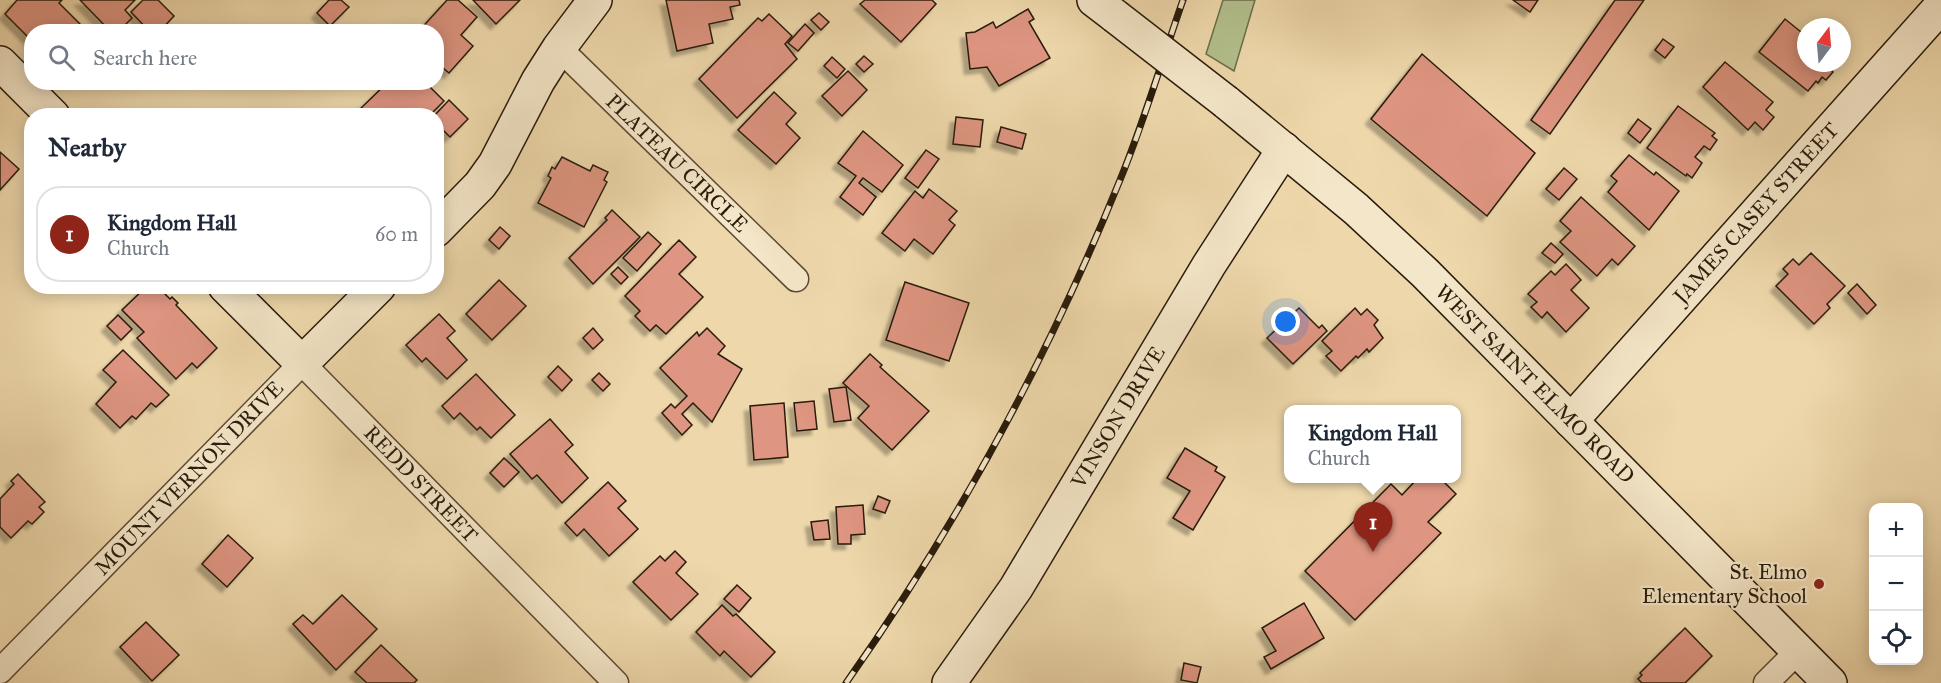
<!DOCTYPE html>
<meta charset="utf-8">
<style>
:root{--surface:#fff;--page:#f6f6f7;--text:#1f2937;--muted:#747a83;--line:#e0e1e3;--accent:#8f2418}
body{margin:0;font-family:"IM FELL Great Primer",serif;background:var(--page);color:var(--text)}
.controls{position:absolute;right:18px;bottom:18px;display:grid;overflow:hidden;border-radius:12px;box-shadow:0 3px 15px #0003}
.controls button{width:54px;height:54px;display:grid;place-items:center;padding:0;border:0;border-bottom:2px solid var(--line);background:var(--surface);color:var(--text);font:30px sans-serif}
.compass{position:absolute;left:1797px;top:18px;width:54px;height:54px;border-radius:50%;background:var(--surface);box-shadow:0 3px 15px #0003;rotate:16deg}
.you{position:absolute;left:1286px;top:322px;width:21px;height:21px;margin:-15px;border:4px solid #fff;border-radius:50%;background:#1a73e8;box-shadow:0 0 0 9px #1a73e833}
.badge{display:grid;place-items:center;width:39px;height:39px;border-radius:50%;background:var(--accent);color:#fff;font-size:20px;font-weight:700}
.pin{position:absolute;translate:-50% -50px;filter:drop-shadow(0 2px 3px #0008)}
.pin::after{content:'';position:absolute;top:32px;width:21px;height:18px;background:inherit;clip-path:polygon(0 0,100% 0,50% 100%)}
.popup{position:absolute;left:1284px;top:405px;width:177px;height:78px;box-sizing:border-box;display:grid;place-content:center;border-radius:12px;background:var(--surface);filter:drop-shadow(0 2px 4px #0005);font-size:20px;white-space:nowrap;color:var(--muted)}
.popup b{font-size:22px;color:var(--text)}
.popup::after{content:'';position:absolute;left:50%;top:100%;margin-left:-12px;border:12px solid transparent;border-top-color:var(--surface)}
.list{margin:0;padding:0;list-style:none}
h2{display:flex;justify-content:space-between;align-items:center;height:78px;margin:0;padding:0 24px;font-size:26px}
h2 small{font-size:20px;font-weight:400;color:var(--muted)}
.list li{display:grid;grid-template-columns:39px 1fr auto;gap:18px;align-items:center;box-sizing:border-box;height:96px;margin:0 12px 12px;padding:0 12px;border:2px solid var(--line);border-radius:24px}
.list b{display:block;font-size:22px;white-space:nowrap}
.list p{margin:0;font-size:20px;white-space:nowrap;color:var(--muted)}
.list em{font-size:20px;font-style:normal;color:var(--muted)}
.icon{flex:none;width:33px;height:33px;fill:none;stroke:currentColor;stroke-width:2;stroke-linecap:round;stroke-linejoin:round}
.map{position:relative;flex:none;width:1941px;height:683px;overflow:hidden}
.search{position:absolute;background:var(--surface);box-shadow:0 3px 15px #0003;left:24px;top:24px;width:420px;height:66px;display:flex;align-items:center;gap:15px;box-sizing:border-box;padding:0 21px;border-radius:24px;color:var(--muted);font-size:22px}
.panel{position:absolute;background:var(--surface);box-shadow:0 3px 15px #0003;left:24px;top:108px;width:420px;height:186px;border-radius:24px}
.map>svg:first-child{display:block}
.green{fill:#b3c08d;stroke:#6e6e4c;stroke-width:1.5}
.building{fill:#de9581;stroke:#291b0b;stroke-width:1.5;filter:url(#shadow)}
.lines{fill:none;stroke-linecap:round;stroke-linejoin:round}
.street-casing{stroke:#5a4a33;stroke-width:27}
.secondary-casing{stroke:#291b0b;stroke-width:36}
.street{stroke:#f4e6c8;stroke-width:24}
.secondary{stroke:#f4e6c8;stroke-width:33}
.rail-casing{stroke:#291b0b;stroke-width:7}
.rail{stroke:#f4e6c8;stroke-width:4.5;stroke-dasharray:14;stroke-linecap:butt}
.secondary-bridge-casing{stroke:#291b0b;stroke-width:36;stroke-linecap:butt}
.secondary-bridge{stroke:#f4e6c8;stroke-width:33}
.poi-dot{fill:#8f2418;stroke:#f4e6c8;stroke-width:2}
.labels{text-anchor:middle;stroke-width:4.5;stroke-linejoin:round;paint-order:stroke}
.street-label{font-size:21px;fill:#291b0b;stroke:#f4e6c8}
.poi-label{font-size:21px;fill:#291b0b;stroke:#f4e6c8;text-anchor:end}
</style>
<div class="map">
<svg width="1941" height="683" viewBox="0 0 1941 683">
<defs>
<filter id="shadow"><feDropShadow dx="-5.5" dy="5.5" stdDeviation="1.5" flood-color="#0004"/></filter>
</defs>
<rect width="100%" height="100%" fill="#eed8ab"/>
<filter id="stains"><feTurbulence type="fractalNoise" baseFrequency=".00333" numOctaves="4"/><feColorMatrix values="0 0 0 0 .2 0 0 0 0 .09 0 0 0 0 .02 0 0 0 .5 -.17"/></filter>
<radialGradient id="worn" r=".72"><stop offset=".6" stop-color="#630" stop-opacity="0"/><stop offset="1" stop-color="#630" stop-opacity=".3"/></radialGradient>
<!-- green -->
<polygon class="green" points="1223,0 1255,0 1234,71 1206,54"/>
<!-- building -->
<g class="building">
<polygon points="17,0 62,0 59,3 80,24 73,32 32,32 32,41 5,14"/>
<polygon points="80,0 135,0 125,10 132,18 118,32 111,32"/>
<polygon points="143,0 158,0 174,16 159,32 150,32 131,12"/>
<polygon points="329,0 341,0 349,7 330,26 317,13"/>
<polygon points="447,0 458,0 477,17 461,35 473,46 449,73 436,62 436,32 418,32"/>
<polygon points="473,0 520,0 496,24"/>
<polygon points="666,0 739,0 740,5 730,7 733,19 709,24 713,43 677,51"/>
<polygon points="865,0 932,0 936,4 901,42 860,4"/>
<polygon points="1513,0 1538,0 1530,12"/>
<polygon points="1615,0 1644,0 1550,134 1531,120"/>
<polygon points="1028,9 1034,19 1029,22 1050,58 999,86 987,67 970,69 966,33 975,32 993,22 996,28"/>
<polygon points="819,13 829,22 821,30 811,20"/>
<polygon points="769,14 792,36 785,44 797,59 737,118 699,79 758,18 762,21"/>
<polygon points="1785,19 1806,36 1806,63 1829,63 1827,66 1833,72 1826,80 1822,77 1818,83 1816,81 1808,91 1759,52"/>
<polygon points="805,24 814,33 798,51 788,43"/>
<polygon points="1663,39 1674,47 1665,58 1655,50"/>
<polygon points="1422,54 1535,153 1487,216 1371,119"/>
<polygon points="864,56 873,64 864,72 856,64"/>
<polygon points="832,57 845,69 837,78 824,66"/>
<polygon points="1725,62 1773,102 1766,110 1774,117 1763,130 1755,122 1748,130 1703,87"/>
<polygon points="848,71 867,90 842,116 822,96"/>
<polygon points="388,82 403,82 406,85 409,82 425,82 444,101 429,116 359,116 362,112 360,109"/>
<polygon points="774,92 796,113 786,124 800,138 776,164 738,130"/>
<polygon points="449,100 468,119 450,137 436,123 436,116 434,116"/>
<polygon points="1678,106 1715,133 1712,136 1717,140 1710,150 1704,146 1695,157 1702,163 1692,178 1687,174 1686,176 1647,148"/>
<polygon points="956,117 983,120 980,147 953,144"/>
<polygon points="1638,119 1651,129 1640,143 1628,133"/>
<polygon points="1001,127 1026,134 1022,149 997,142"/>
<polygon points="863,131 903,165 882,192 863,178 859,183 876,197 863,215 840,197 856,176 838,163"/>
<polygon points="926,150 939,159 918,188 905,178"/>
<polygon points="0,152 19,169 0,190"/>
<polygon points="1629,155 1654,175 1656,172 1679,191 1649,230 1608,192 1617,181 1611,176"/>
<polygon points="562,157 590,171 593,165 608,172 604,180 607,182 584,227 538,203 551,178 548,176 552,167 555,169"/>
<polygon points="1564,168 1577,179 1559,200 1546,189"/>
<polygon points="929,189 957,211 949,220 955,225 933,254 914,239 905,251 882,233 915,191 923,198"/>
<polygon points="1581,197 1635,246 1618,265 1612,259 1597,276 1560,242 1571,231 1560,221"/>
<polygon points="612,210 640,237 593,284 569,258 607,220 605,218"/>
<polygon points="500,227 510,236 499,249 489,240"/>
<polygon points="648,232 661,244 637,271 623,258"/>
<polygon points="679,240 696,257 679,274 703,297 666,334 656,325 650,331 635,316 640,311 625,296"/>
<polygon points="1551,243 1563,254 1555,263 1542,253"/>
<polygon points="1811,253 1845,286 1827,304 1830,308 1814,324 1776,286 1788,274 1783,269 1793,259 1799,265"/>
<polygon points="1566,264 1581,280 1571,290 1589,308 1566,332 1547,312 1542,318 1531,307 1537,302 1528,294 1551,271 1555,275"/>
<polygon points="618,267 628,277 621,284 611,274"/>
<polygon points="499,280 526,306 492,340 466,314"/>
<polygon points="905,282 969,303 949,361 886,340"/>
<polygon points="1857,284 1876,305 1867,314 1848,293"/>
<polygon points="147,286 157,286 170,299 172,297 178,303 176,305 217,348 197,368 192,363 176,379 137,338 144,332 122,310"/>
<polygon points="1299,308 1319,328 1322,325 1327,331 1293,364 1267,338"/>
<polygon points="1355,308 1361,315 1367,309 1378,320 1374,325 1383,338 1369,352 1367,349 1358,358 1356,356 1341,371 1326,356 1332,351 1322,341"/>
<polygon points="439,314 455,331 447,338 467,360 447,379 426,358 422,362 406,345"/>
<polygon points="118,315 132,329 121,340 107,326"/>
<polygon points="593,328 603,340 593,349 583,338"/>
<polygon points="707,328 725,346 718,354 742,369 712,422 693,403 682,414 692,425 682,435 662,413 671,404 675,408 687,396 660,368 697,332 699,336"/>
<polygon points="123,350 169,395 156,407 151,403 136,419 132,416 120,428 96,404 116,382 103,370"/>
<polygon points="870,354 882,365 880,367 929,411 892,450 858,418 869,406 843,383"/>
<polygon points="558,366 572,380 562,391 548,377"/>
<polygon points="599,373 610,384 603,391 592,380"/>
<polygon points="476,374 515,415 491,438 480,427 477,430 460,413 454,419 442,406"/>
<polygon points="846,387 851,420 834,422 829,389"/>
<polygon points="814,401 817,429 797,431 794,403"/>
<polygon points="784,403 788,457 754,460 750,406"/>
<polygon points="550,419 573,445 565,452 588,478 562,503 537,475 532,479 510,454"/>
<polygon points="1185,448 1217,467 1215,471 1225,477 1193,530 1173,518 1190,491 1167,478"/>
<polygon points="504,458 519,472 504,487 490,473"/>
<polygon points="18,474 45,502 39,507 44,512 32,524 28,521 11,538 0,527 0,499 14,484 11,481"/>
<polygon points="1418,478 1440,478 1456,494 1428,522 1441,533 1355,620 1305,571 1391,484 1402,495"/>
<polygon points="608,482 626,501 618,508 638,529 609,556 584,529 577,536 565,523"/>
<polygon points="878,496 890,501 885,513 873,509"/>
<polygon points="863,505 865,534 851,535 851,544 838,544 836,507"/>
<polygon points="828,520 830,539 814,540 811,522"/>
<polygon points="228,535 253,558 227,587 202,564"/>
<polygon points="675,551 686,562 676,573 698,594 671,620 633,582 660,556 665,561"/>
<polygon points="737,585 751,598 739,612 724,599"/>
<polygon points="342,595 377,629 336,670 293,624 303,615 313,624"/>
<polygon points="1304,603 1324,638 1271,669 1264,657 1276,651 1262,628"/>
<polygon points="722,605 733,616 736,614 775,652 751,677 724,651 720,656 696,632"/>
<polygon points="146,622 179,655 152,681 120,647"/>
<polygon points="1685,628 1712,656 1685,683 1642,683 1638,679 1642,675 1640,673"/>
<polygon points="381,645 417,680 414,683 367,683 355,672"/>
<polygon points="1184,663 1201,667 1197,683 1181,680"/>
</g>
<g class="lines">
<!-- street casing -->
<g class="street-casing">
<g id="street">
<polyline points="559,48 796,279"/>
<polyline points="0,671 302,363 616,683"/>
<polyline points="1766,683 1798,651"/>
</g>
</g>
<!-- secondary casing -->
<g class="secondary-casing">
<g id="secondary">
<polyline points="1094,0 1115,16"/>
<polyline points="0,63 53,116"/>
<polyline points="1226,102 1356,209 1425,273 1830,683"/>
<polyline points="436,230 480,185 495,164 538,81 559,48 595,0"/>
<polyline points="225,286 302,363 379,286"/>
<polyline points="1571,421 1941,6"/>
<polyline points="949,683 1016,588 1209,265 1284,149"/>
</g>
</g>
<!-- street -->
<use href="#street" class="street"/>
<!-- secondary -->
<use href="#secondary" class="secondary"/>
<!-- rail casing -->
<g class="rail-casing">
<path id="rail" d="M846 683C956 527 1048 358 1120 180 1144 122 1162 60 1183 0"/>
</g>
<!-- rail -->
<use href="#rail" class="rail"/>
<!-- secondary-bridge casing -->
<g class="secondary-bridge-casing">
<polyline id="secondary-bridge" points="1115,16 1226,102"/>
</g>
<!-- secondary-bridge -->
<use href="#secondary-bridge" class="secondary-bridge"/>
</g>
<!-- markers -->
<circle class="poi-dot" cx="1819" cy="584" r="6"/>
<g class="labels">
<!-- street labels -->
<g class="street-label">
<text transform="translate(677 163) rotate(44)" y="7">PLATEAU CIRCLE</text>
<text transform="translate(1756 213) rotate(-48)" y="7">JAMES CASEY STREET</text>
<text transform="translate(1535 384) rotate(45)" y="7">WEST SAINT ELMO ROAD</text>
<text transform="translate(1118 417) rotate(-59)" y="7">VINSON DRIVE</text>
<text transform="translate(189 478) rotate(-46)" y="7">MOUNT VERNON DRIVE</text>
<text transform="translate(421 484) rotate(46)" y="7">REDD STREET</text>
</g>
<!-- poi labels -->
<g class="poi-label">
<text x="1807" y="579">St. Elmo<tspan x="1807" dy="24">Elementary School</tspan></text>
</g>
</g>
<rect width="100%" height="100%" filter="url(#stains)"/>
<rect width="100%" height="100%" fill="url(#worn)"/>
</svg>
<div class="controls">
<button>+</button>
<button>−</button>
<button><svg class="icon" aria-label="locate" viewBox="0 0 24 24"><circle cx="12" cy="12" r="6"/><path d="M12 2v4M12 18v4M2 12h4M18 12h4"/></svg></button>
</div>
<svg class="compass" viewBox="-18 -18 36 36"><path d="M0-13l5 13h-10z" fill="#e53935"/><path d="M0 13l5-13h-10z" fill="#747a83"/></svg>
<div class="you"></div>
<div class="pin badge" style="left:1373px;top:552px">1</div>
<div class="popup"><b>Kingdom Hall</b>Church</div>
<div class="search"><svg class="icon" aria-label="search" viewBox="0 0 24 24"><circle cx="10" cy="10" r="6"/><path d="M15 15l6 6"/></svg>Search here</div>
<section class="panel">
<h2>Nearby<small></small></h2>
<ul class="list">
<li><span class="badge">1</span><div><b>Kingdom Hall</b><p>Church</p></div><em>60 m</em></li>
</ul>
</section>
</div>
